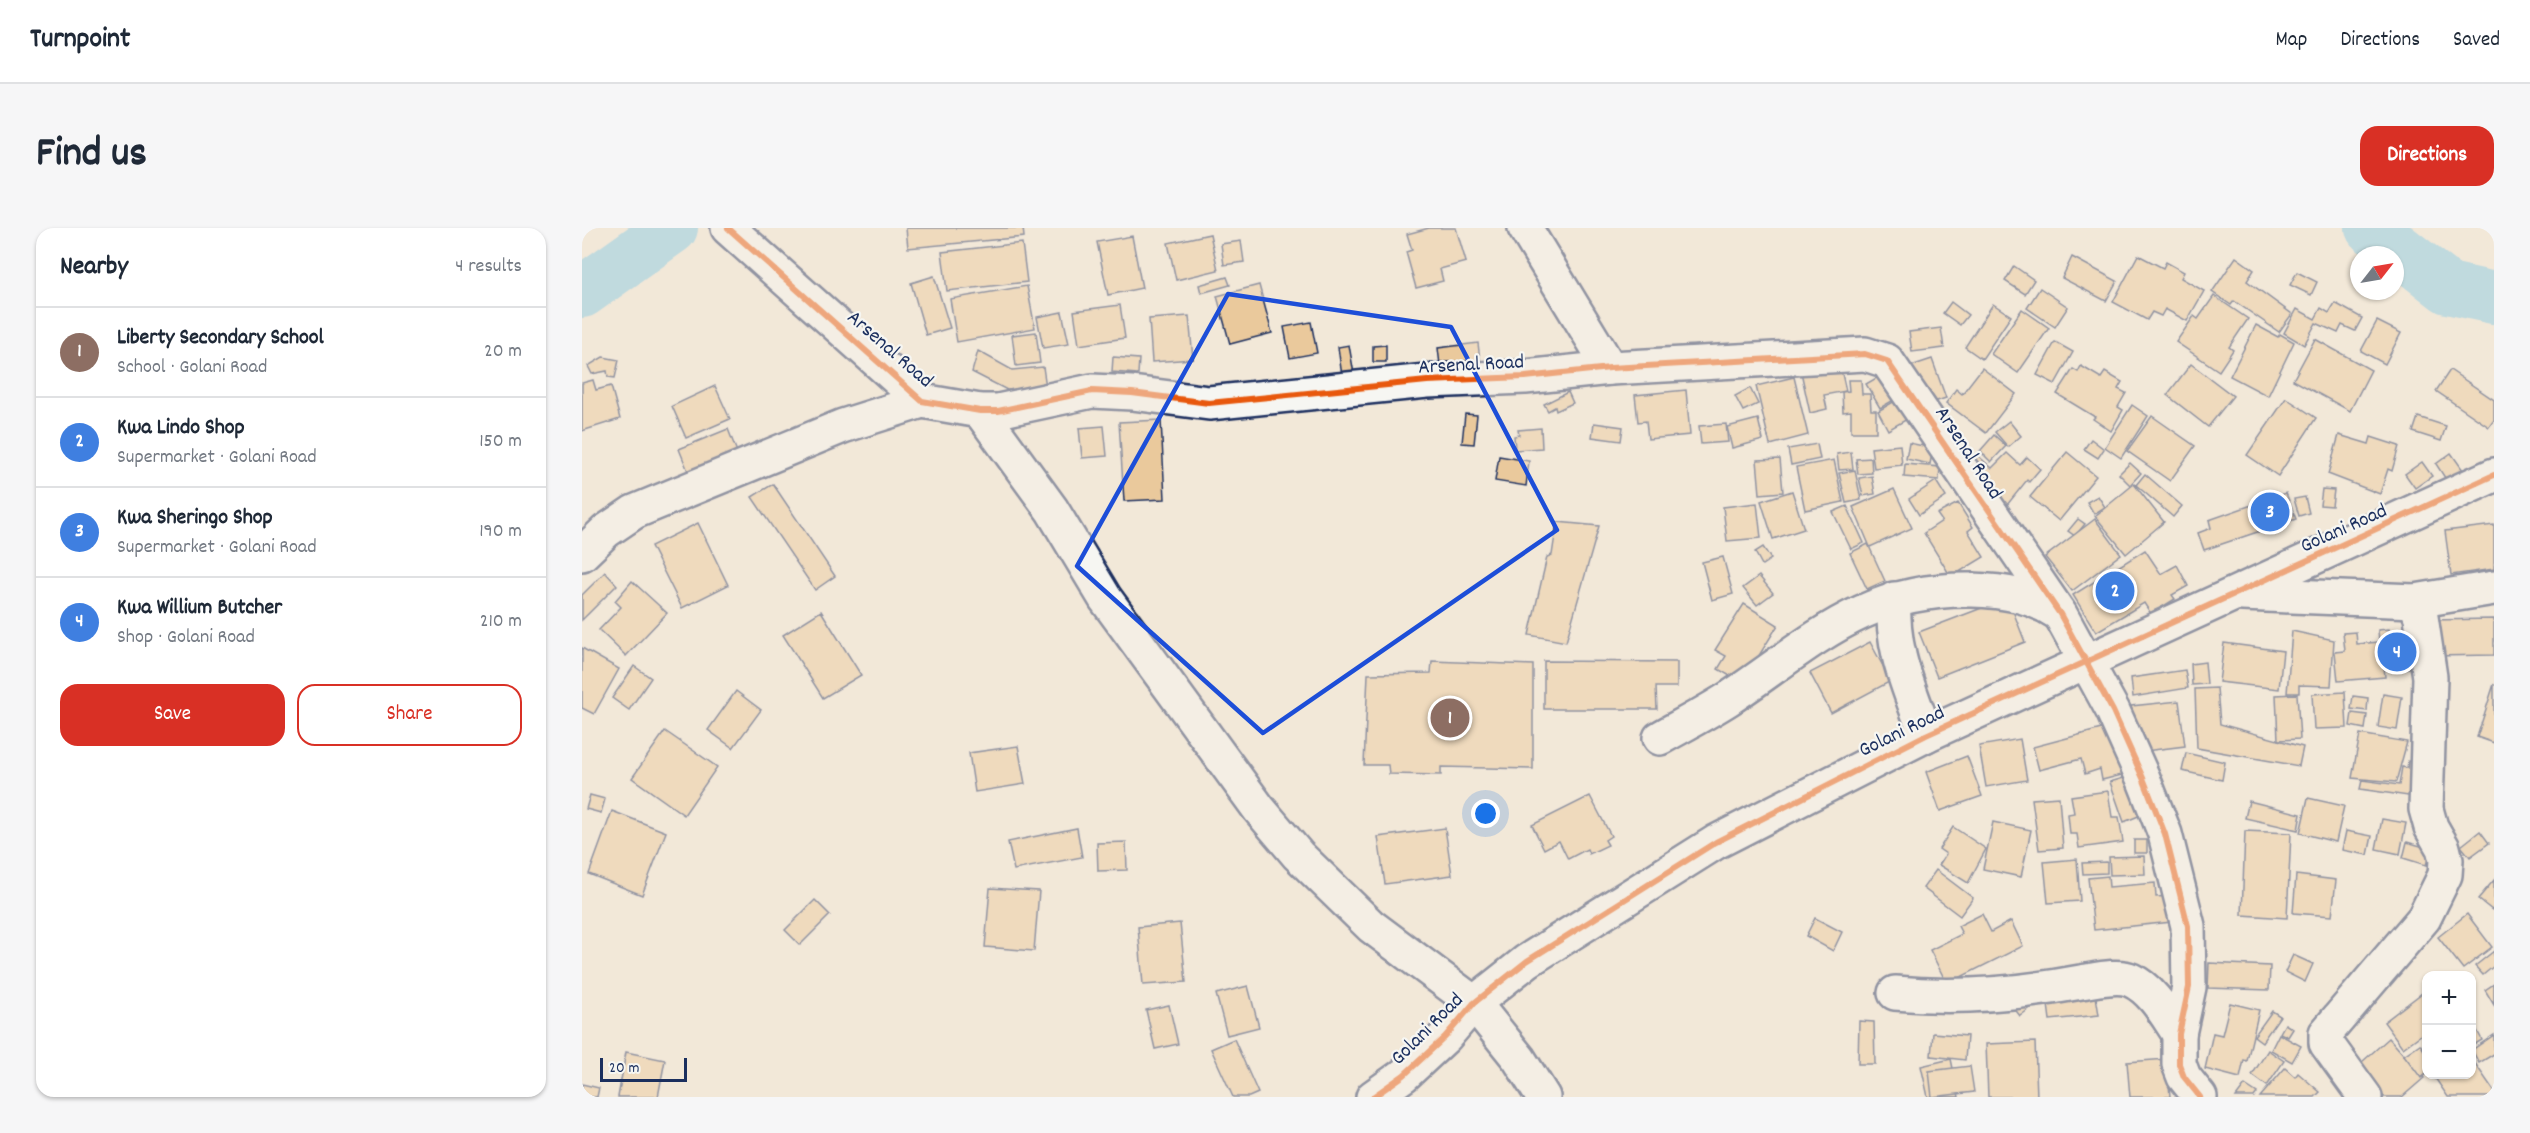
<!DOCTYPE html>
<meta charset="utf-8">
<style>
:root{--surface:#fff;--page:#f6f6f7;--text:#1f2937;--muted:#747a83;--line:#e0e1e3;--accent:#d93025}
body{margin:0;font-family:Dekko,sans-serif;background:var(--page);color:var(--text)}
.controls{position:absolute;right:18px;bottom:18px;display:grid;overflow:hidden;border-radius:12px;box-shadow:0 2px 4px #0004}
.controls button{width:54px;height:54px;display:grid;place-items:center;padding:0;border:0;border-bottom:2px solid var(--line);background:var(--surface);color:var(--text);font:30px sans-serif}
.compass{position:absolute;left:1768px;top:18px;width:54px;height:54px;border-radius:50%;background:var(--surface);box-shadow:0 2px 4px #0004;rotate:59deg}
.scale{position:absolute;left:18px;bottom:15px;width:87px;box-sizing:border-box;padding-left:6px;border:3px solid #1b2f5e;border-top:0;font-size:16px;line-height:21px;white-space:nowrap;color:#1b2f5e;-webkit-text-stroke:4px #f6f6f2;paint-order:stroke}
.you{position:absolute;left:904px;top:586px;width:21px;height:21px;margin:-15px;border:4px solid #fff;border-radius:50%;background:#1a73e8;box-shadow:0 0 0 9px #1a73e833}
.badge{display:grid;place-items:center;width:39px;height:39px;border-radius:50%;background:var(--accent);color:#fff;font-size:20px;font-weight:700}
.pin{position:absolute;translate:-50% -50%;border:3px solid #fff;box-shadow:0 2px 6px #0006}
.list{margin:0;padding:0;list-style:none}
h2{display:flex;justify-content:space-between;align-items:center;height:78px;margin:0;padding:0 24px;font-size:26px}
h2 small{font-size:20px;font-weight:400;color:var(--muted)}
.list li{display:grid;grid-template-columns:39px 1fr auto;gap:18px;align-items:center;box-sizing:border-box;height:90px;padding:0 24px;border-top:2px solid var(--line)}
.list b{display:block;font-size:22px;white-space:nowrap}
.list p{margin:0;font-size:20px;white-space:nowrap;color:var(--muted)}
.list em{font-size:20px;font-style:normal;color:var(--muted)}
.actions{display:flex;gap:12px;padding:18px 24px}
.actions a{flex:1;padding:14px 0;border:2px solid var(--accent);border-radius:18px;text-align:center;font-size:21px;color:var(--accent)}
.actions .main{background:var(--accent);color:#fff}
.map{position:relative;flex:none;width:1912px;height:869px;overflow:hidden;border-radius:18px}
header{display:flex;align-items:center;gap:36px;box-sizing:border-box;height:84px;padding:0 30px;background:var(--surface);border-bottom:2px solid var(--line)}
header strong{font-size:28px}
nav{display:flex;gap:33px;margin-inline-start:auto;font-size:21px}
.intro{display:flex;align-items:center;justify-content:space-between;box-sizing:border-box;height:144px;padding:0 36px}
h1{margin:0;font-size:42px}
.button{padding:15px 27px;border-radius:18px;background:var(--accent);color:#fff;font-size:21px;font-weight:700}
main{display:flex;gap:36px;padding:0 36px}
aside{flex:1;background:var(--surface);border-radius:18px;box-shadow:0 2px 4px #0004}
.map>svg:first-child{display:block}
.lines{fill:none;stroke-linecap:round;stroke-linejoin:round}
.river{stroke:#83cae4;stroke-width:52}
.building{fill:#eac99c;stroke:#1b2f5e;stroke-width:1.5}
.street-casing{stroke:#1b2f5e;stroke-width:38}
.street{stroke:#f6f6f2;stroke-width:33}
.cycleway-casing{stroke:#f6f6f2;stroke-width:10}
.cycleway{stroke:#e8590c;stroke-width:6}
.marked{fill:none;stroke:#1d4ed8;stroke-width:4.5;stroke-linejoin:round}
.labels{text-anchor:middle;stroke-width:4.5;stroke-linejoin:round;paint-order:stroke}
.street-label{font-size:21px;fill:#1b2f5e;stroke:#f6f6f2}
</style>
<header>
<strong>Turnpoint</strong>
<nav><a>Map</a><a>Directions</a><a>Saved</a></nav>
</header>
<div class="intro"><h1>Find us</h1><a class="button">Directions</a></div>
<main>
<aside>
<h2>Nearby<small>4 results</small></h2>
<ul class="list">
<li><span class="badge" style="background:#8d6e63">1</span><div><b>Liberty Secondary School</b><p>School · Golani Road</p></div><em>20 m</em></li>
<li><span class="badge" style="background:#3f7fe0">2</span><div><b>Kwa Lindo Shop</b><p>Supermarket · Golani Road</p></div><em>150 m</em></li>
<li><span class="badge" style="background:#3f7fe0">3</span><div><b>Kwa Sheringo Shop</b><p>Supermarket · Golani Road</p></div><em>190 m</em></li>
<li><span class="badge" style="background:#3f7fe0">4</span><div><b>Kwa Willium Butcher</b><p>Shop · Golani Road</p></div><em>210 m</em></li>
</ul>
<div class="actions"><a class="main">Save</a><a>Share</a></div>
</aside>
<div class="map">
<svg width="1912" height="869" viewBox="0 0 1912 869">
<rect width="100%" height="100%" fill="#f2e8d8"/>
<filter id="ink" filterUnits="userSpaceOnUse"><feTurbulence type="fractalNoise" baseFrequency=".0167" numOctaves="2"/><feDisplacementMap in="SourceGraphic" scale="12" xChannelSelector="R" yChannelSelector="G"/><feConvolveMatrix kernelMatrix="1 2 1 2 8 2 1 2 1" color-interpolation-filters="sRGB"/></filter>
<g filter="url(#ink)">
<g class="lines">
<!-- river -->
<g class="river">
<polyline points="1789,0 1866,60 1912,70"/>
<polyline points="0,64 90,0"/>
</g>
</g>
<!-- building -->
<g class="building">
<polygon points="324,0 441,0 442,9 326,20"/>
<polygon points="847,0 874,0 884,34 858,41 861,53 834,60 824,24 830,22 825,6"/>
<polygon points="628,6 636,42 594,52 586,15"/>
<polygon points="550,8 560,60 526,67 515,14"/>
<polygon points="659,13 662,34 642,37 639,16"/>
<polygon points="440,15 445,54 365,63 360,24"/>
<polygon points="1556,27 1581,40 1584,34 1602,44 1599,50 1622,63 1605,93 1583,81 1579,88 1570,84 1565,92 1531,74"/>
<polygon points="1490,29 1535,53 1524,73 1480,50"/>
<polygon points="1654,29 1672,42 1665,53 1710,86 1697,104 1652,73 1649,77 1630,64"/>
<polygon points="1432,38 1452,52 1443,66 1423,53"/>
<polygon points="1715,44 1735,54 1729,67 1708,57"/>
<polygon points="352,48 368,100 344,107 329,55"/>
<polygon points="645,49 648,57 619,65 617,57"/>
<polygon points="677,57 690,105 648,116 635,68"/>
<polygon points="445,58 453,100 375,114 368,71"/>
<polygon points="1458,60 1486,79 1473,99 1445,80"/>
<polygon points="1632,68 1666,91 1647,119 1651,122 1637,143 1594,114 1612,88 1616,91"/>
<polygon points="1369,74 1386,87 1378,97 1361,85"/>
<polygon points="1753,75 1780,90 1773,103 1760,97 1756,105 1734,95 1722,117 1702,105 1715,81 1733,91 1739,80 1747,85"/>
<polygon points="1411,76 1429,88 1400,131 1383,119"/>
<polygon points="538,77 543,110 497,117 492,83"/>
<polygon points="1440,81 1467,100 1436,145 1409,126"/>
<polygon points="480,84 487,116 461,120 455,89"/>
<polygon points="607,88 611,131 570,134 567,91"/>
<polygon points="1795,93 1819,105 1803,136 1779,123"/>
<polygon points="729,94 735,125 708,130 702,99"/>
<polygon points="1674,97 1696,109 1698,106 1712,114 1686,168 1648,148"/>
<polygon points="1359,100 1362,120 1330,124 1327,104"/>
<polygon points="454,104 458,135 434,138 430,107"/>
<polygon points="1733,111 1789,142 1768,183 1711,152"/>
<polygon points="1473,114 1491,124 1473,156 1455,147"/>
<polygon points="896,115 898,132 858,137 856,120"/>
<polygon points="767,117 772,146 760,148 756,119"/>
<polygon points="804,117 804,134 791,134 791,118"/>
<polygon points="396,123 430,142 461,139 464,159 425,162 390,144"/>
<polygon points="21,129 37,132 33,150 26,149 25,143 10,146 6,138"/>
<polygon points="531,129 557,131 556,146 530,144"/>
<polygon points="1350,131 1364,170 1343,177 1329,138"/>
<polygon points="1609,136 1651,168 1626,199 1585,167"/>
<polygon points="1258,137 1264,163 1242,167 1245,181 1228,185 1219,144"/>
<polygon points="1499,138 1519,150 1523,144 1540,154 1536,161 1544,165 1536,179 1541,182 1529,203 1511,191 1513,189 1475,166 1491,141 1496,144"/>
<polygon points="1400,140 1434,166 1404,205 1364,175 1374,161 1380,166"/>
<polygon points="1868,142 1912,172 1912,192 1907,199 1854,163"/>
<polygon points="1303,145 1317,169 1298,180 1284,156"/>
<polygon points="1212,149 1226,207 1188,217 1174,158"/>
<polygon points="11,152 14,162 29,158 38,191 0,203 0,155"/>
<polygon points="1266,152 1279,152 1280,166 1288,166 1289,182 1294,182 1294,204 1269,204 1269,183 1261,184 1260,164 1267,163"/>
<polygon points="133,158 148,191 104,210 90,178"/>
<polygon points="1168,160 1176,176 1161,183 1153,168"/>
<polygon points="1104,162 1108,207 1066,211 1064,193 1056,194 1053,167"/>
<polygon points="986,164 991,175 974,183 973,179 966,183 962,176"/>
<polygon points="1318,170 1329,189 1306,202 1296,183"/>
<polygon points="1704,170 1734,190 1696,248 1665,227"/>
<polygon points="1550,177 1566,188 1539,230 1523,219"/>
<polygon points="883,186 895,187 892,216 880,215"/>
<polygon points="1570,188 1613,218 1588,253 1545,223"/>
<polygon points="1836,189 1864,198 1859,213 1831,204"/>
<polygon points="1176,191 1181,212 1150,220 1145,199"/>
<polygon points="579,192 583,271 542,273 537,194"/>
<polygon points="1427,193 1439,208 1426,219 1413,204"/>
<polygon points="1012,195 1041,199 1039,213 1010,209"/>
<polygon points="1144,196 1146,214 1119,216 1117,198"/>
<polygon points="522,198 525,228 500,230 497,200"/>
<polygon points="959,200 960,220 933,222 932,208 937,207 936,202"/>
<polygon points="146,201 155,224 106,243 97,221"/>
<polygon points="1412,207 1424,218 1409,234 1398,223"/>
<polygon points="1757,207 1787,216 1789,209 1817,218 1810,243 1806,241 1798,266 1746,246"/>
<polygon points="1509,211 1522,221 1516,230 1502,221"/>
<polygon points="1327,215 1351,220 1348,236 1324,231"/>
<polygon points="1235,216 1238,231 1209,237 1206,221"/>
<polygon points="1318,217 1320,237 1292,240 1289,220"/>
<polygon points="1269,224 1271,241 1257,242 1255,226"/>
<polygon points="1485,224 1514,248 1477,293 1448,269"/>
<polygon points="1425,225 1438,237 1445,229 1458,241 1447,254 1445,252 1425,277 1383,238 1394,226 1410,240"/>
<polygon points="1869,225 1881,242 1865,253 1854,236"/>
<polygon points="917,228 947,233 944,258 913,253"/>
<polygon points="1289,230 1290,245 1276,246 1274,231"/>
<polygon points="1198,231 1201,264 1178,266 1175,232"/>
<polygon points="1252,232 1261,274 1223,282 1214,239"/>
<polygon points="1840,234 1850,248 1833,260 1823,246"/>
<polygon points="1548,235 1559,245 1548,257 1537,246"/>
<polygon points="1323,236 1358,239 1357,252 1322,249"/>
<polygon points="1273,242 1279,272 1264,275 1257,245"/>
<polygon points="1563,246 1600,278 1591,289 1554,257"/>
<polygon points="1290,248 1293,266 1281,268 1277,250"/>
<polygon points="1354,253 1364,269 1337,287 1327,271"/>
<polygon points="191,256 253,348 233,362 170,269"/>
<polygon points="1552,256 1582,294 1544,326 1513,288"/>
<polygon points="1312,261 1330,300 1288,319 1271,279"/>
<polygon points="1740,261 1752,262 1750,278 1738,277"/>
<polygon points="1210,263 1222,301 1191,311 1179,273"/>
<polygon points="1704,265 1714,291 1622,322 1616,305 1629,300 1627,292"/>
<polygon points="1516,268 1523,279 1512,286 1505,274"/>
<polygon points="1723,269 1727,285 1717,288 1712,271"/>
<polygon points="1175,275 1179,310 1145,313 1141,279"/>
<polygon points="1376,275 1391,299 1386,303 1402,329 1369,349 1342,305 1360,293 1355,286"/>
<polygon points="1265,278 1282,315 1269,321 1251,284"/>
<polygon points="1496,291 1503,296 1493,308 1486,303"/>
<polygon points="1513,291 1539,326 1490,363 1463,329"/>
<polygon points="975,294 1017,298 984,414 947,407 965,329 970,327"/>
<polygon points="116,295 146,357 100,380 69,318"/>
<polygon points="1912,297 1912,341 1869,347 1863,303"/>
<polygon points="1286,316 1303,353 1285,361 1268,325"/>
<polygon points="1181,319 1189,331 1180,337 1173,324"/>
<polygon points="1563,322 1579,346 1595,337 1606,358 1590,367 1593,371 1569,386 1562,375 1514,404 1491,367"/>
<polygon points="1141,329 1151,366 1130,372 1120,334"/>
<polygon points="23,344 35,357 0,392 0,367"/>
<polygon points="1177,348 1191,365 1175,377 1161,360"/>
<polygon points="50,353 85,385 44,428 17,402 39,379 33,373"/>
<polygon points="1426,370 1443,414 1355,449 1337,404"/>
<polygon points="1162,376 1196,397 1160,455 1136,441 1144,428 1133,422"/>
<polygon points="239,383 279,447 241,470 201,407"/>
<polygon points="1912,391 1912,427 1850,428 1848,392"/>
<polygon points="1807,401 1808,412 1834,409 1837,439 1815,441 1814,437 1802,438 1803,449 1756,453 1753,424 1763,423 1761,405 1774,404 1775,416 1797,414 1796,402"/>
<polygon points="1710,403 1752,412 1749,458 1717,457 1717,465 1705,465"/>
<polygon points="1288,414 1309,453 1249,485 1228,445"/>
<polygon points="1642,415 1701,423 1697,461 1637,454"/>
<polygon points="0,420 37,441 12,486 0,480"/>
<polygon points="850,433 951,437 951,541 859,539 859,547 807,546 806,537 782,537 786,446 849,445"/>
<polygon points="962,433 1095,434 1095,459 1074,459 1075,481 962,481"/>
<polygon points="1623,434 1625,456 1610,457 1609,436"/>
<polygon points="52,438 69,450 47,482 30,470"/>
<polygon points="1603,442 1606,460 1551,469 1549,450"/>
<polygon points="1912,456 1912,515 1895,509"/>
<polygon points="1635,460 1638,496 1721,519 1717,538 1615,520 1613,461"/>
<polygon points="154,463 179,482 151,520 126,502"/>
<polygon points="1763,464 1765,500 1732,501 1730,466"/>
<polygon points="1715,466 1718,511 1696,512 1694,467"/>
<polygon points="1801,466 1820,469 1815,502 1796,499"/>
<polygon points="1771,468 1786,470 1785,483 1769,481"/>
<polygon points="1597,473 1603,518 1555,524 1549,478"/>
<polygon points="1770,485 1785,487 1783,501 1768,498"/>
<polygon points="1527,499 1540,547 1520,552 1518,541 1503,546 1499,531 1457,542 1451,519"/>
<polygon points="83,503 135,539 102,587 50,550"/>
<polygon points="1778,506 1825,514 1814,554 1770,550"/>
<polygon points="1438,511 1445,552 1404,559 1397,518"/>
<polygon points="436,518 443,556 393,564 387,525"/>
<polygon points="1604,525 1643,534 1640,552 1600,543"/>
<polygon points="1385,528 1400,568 1358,583 1344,544"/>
<polygon points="1826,533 1838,535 1833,569 1778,561 1780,552 1817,557 1820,539 1825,540"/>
<polygon points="1545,549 1559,587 1542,594 1528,554"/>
<polygon points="1526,563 1530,589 1537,589 1541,614 1497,620 1495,606 1488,606 1486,586 1492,585 1489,568"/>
<polygon points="8,567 23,571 19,585 4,581"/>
<polygon points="1008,568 1029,608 1023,612 1026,617 1007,626 1005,621 986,631 977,613 962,621 950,597"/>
<polygon points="1477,569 1481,620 1457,622 1450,571"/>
<polygon points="1726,570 1762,578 1754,614 1718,605"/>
<polygon points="1667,573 1719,586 1716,602 1663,590"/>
<polygon points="30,583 84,604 60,667 7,646"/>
<polygon points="1800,591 1824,595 1818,626 1794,621"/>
<polygon points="1411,594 1449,602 1439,649 1401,641"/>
<polygon points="1371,599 1404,621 1386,655 1357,637 1364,626 1357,621"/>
<polygon points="495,600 500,629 432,642 426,614"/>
<polygon points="863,600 870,647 803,656 796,609"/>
<polygon points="1663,603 1709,605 1705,690 1660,687"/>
<polygon points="1764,603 1790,608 1786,627 1760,622"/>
<polygon points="1898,603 1907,615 1888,629 1879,618"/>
<rect x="1552" y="612" width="13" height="13"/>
<polygon points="544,614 545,642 516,643 515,615"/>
<polygon points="1825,614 1849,621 1844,637 1821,630"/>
<polygon points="1562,628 1563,646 1528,647 1527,629"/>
<polygon points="1495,631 1498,673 1466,675 1462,634"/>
<polygon points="1525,634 1525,645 1501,646 1500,635"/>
<polygon points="1354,642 1391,670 1378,688 1341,660"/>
<polygon points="1714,647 1754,652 1750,688 1711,685"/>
<polygon points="1526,648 1527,659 1573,655 1574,669 1587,668 1590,694 1512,702 1506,650"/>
<polygon points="1912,652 1912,680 1910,682 1896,671"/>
<polygon points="408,660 457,663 452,723 403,719"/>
<polygon points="233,672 248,687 218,717 203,702"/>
<polygon points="1400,686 1409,704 1429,693 1441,718 1365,756 1348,722 1380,706 1376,698"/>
<polygon points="1885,686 1910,719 1881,741 1856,709"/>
<polygon points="1233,690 1260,704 1251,723 1224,708"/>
<polygon points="598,695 604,754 561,757 556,699"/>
<polygon points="1912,723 1912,738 1901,747 1893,738"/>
<polygon points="1711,727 1731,736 1723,754 1703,744"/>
<polygon points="1627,735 1688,738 1687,762 1626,760"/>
<polygon points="1912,756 1912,777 1903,762"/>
<polygon points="666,758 677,799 645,807 634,766"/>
<polygon points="1513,762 1517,787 1468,792 1465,769"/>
<polygon points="1844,762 1844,803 1821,820 1802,794"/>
<polygon points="1648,775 1677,782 1665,833 1662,832 1658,850 1623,841 1631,805 1640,807"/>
<polygon points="587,777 596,816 573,821 564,782"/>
<polygon points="1451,778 1438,788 1432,780"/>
<polygon points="1690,783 1698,788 1680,814 1672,808"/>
<polygon points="1277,793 1292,794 1293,836 1276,836"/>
<polygon points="1890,793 1900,812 1890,818"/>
<polygon points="1703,796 1711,801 1706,809 1698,805"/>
<polygon points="1351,805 1385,808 1383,832 1349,828"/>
<polygon points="1697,806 1719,818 1710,834 1689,822"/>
<polygon points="1912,807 1912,826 1897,835 1890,822"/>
<polygon points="1807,810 1842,850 1820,869 1796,869 1772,841"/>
<polygon points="652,811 676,865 667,869 651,869 629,821"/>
<polygon points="1453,814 1455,869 1406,869 1404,816"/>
<polygon points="1838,816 1844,825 1844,846 1839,850 1822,827"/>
<polygon points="1686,822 1702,833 1685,858 1670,847"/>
<polygon points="44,824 83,832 76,869 36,869"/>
<polygon points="1369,831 1377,869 1346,869 1339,838"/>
<polygon points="1585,831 1588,869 1548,869 1545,834"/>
<polygon points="1890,831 1912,863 1912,869 1866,869 1851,847 1890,846"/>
<polygon points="1388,838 1392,864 1350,869 1347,843"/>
<polygon points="1703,840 1713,849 1716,845 1738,864 1733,869 1678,869"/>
<polygon points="0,856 17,860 15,869 0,869"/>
<polygon points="1663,857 1675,865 1672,869 1654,869"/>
</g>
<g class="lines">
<!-- street casing -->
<g class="street-casing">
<g id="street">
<polyline points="146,0 340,173 398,183 416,183 510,163 550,165 627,175 845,153 943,149 1028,140 1283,126 1305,133 1478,386 1531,483 1561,550 1583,606 1606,698 1607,759 1597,806 1597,836 1602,849 1618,869"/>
<polyline points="943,0 1028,140"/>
<polyline points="398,183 470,282 523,370 677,581 716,627 789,698 892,775 937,831 961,869"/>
<polyline points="0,326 24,303 52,284 261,198 340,173"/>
<polyline points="1660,366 1833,373 1912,360"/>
<path d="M1312 371C1309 423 1327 459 1344 507"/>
<path d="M1078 510C1101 497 1124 485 1146 471 1229 416 1281 360 1390 362 1422 363 1449 367 1476 385"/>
<path d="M1313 765C1377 771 1436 766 1499 754 1513 752 1536 746 1549 752 1571 762 1584 787 1597 806"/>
<polyline points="791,869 822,847 863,809 892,775 945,733 1134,614 1344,507 1912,247"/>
<polyline points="1783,869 1744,815 1744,805 1842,690 1863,647 1864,632 1861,620 1849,599 1844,581 1848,449 1839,389 1833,373"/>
</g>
</g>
<!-- street -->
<use href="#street" class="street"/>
<!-- cycleway casing -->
<g class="cycleway-casing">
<g id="cycleway">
<polyline points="146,0 340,173 398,183 416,183 510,163 550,165 627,175 845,153 943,149 1028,140 1283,126 1305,133 1478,386 1531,483 1561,550 1583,606 1606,698 1607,759 1597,806 1597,836 1602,849 1618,869"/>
<polyline points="791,869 822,847 863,809 892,775 945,733 1134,614 1344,507 1912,247"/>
</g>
</g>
<!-- cycleway -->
<use href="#cycleway" class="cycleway"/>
</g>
</g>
<!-- marked area -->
<path d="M0 0H1912V869H0ZM646 66 869 99 975 302 681 505 495 338Z" fill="#f2e8d8" fill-opacity=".55" fill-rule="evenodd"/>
<path class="marked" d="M646 66 869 99 975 302 681 505 495 338Z"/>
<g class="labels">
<!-- street labels -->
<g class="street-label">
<text transform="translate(309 120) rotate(41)" y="7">Arsenal Road</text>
<text transform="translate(889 135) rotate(-3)" y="7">Arsenal Road</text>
<text transform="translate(1388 224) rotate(57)" y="7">Arsenal Road</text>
<text transform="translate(1761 299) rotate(-24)" y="7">Golani Road</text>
<text transform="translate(1319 502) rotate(-26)" y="7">Golani Road</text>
<text transform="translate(844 800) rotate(-45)" y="7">Golani Road</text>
</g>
</g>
</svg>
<div class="controls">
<button>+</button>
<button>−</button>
</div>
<svg class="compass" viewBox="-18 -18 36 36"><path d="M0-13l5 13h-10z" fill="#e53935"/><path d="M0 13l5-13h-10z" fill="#747a83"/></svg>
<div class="scale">20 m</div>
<div class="you"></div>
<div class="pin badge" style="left:868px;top:490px;background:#8d6e63">1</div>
<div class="pin badge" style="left:1533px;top:363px;background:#3f7fe0">2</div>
<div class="pin badge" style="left:1688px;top:284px;background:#3f7fe0">3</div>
<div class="pin badge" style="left:1815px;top:424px;background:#3f7fe0">4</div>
</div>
</main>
